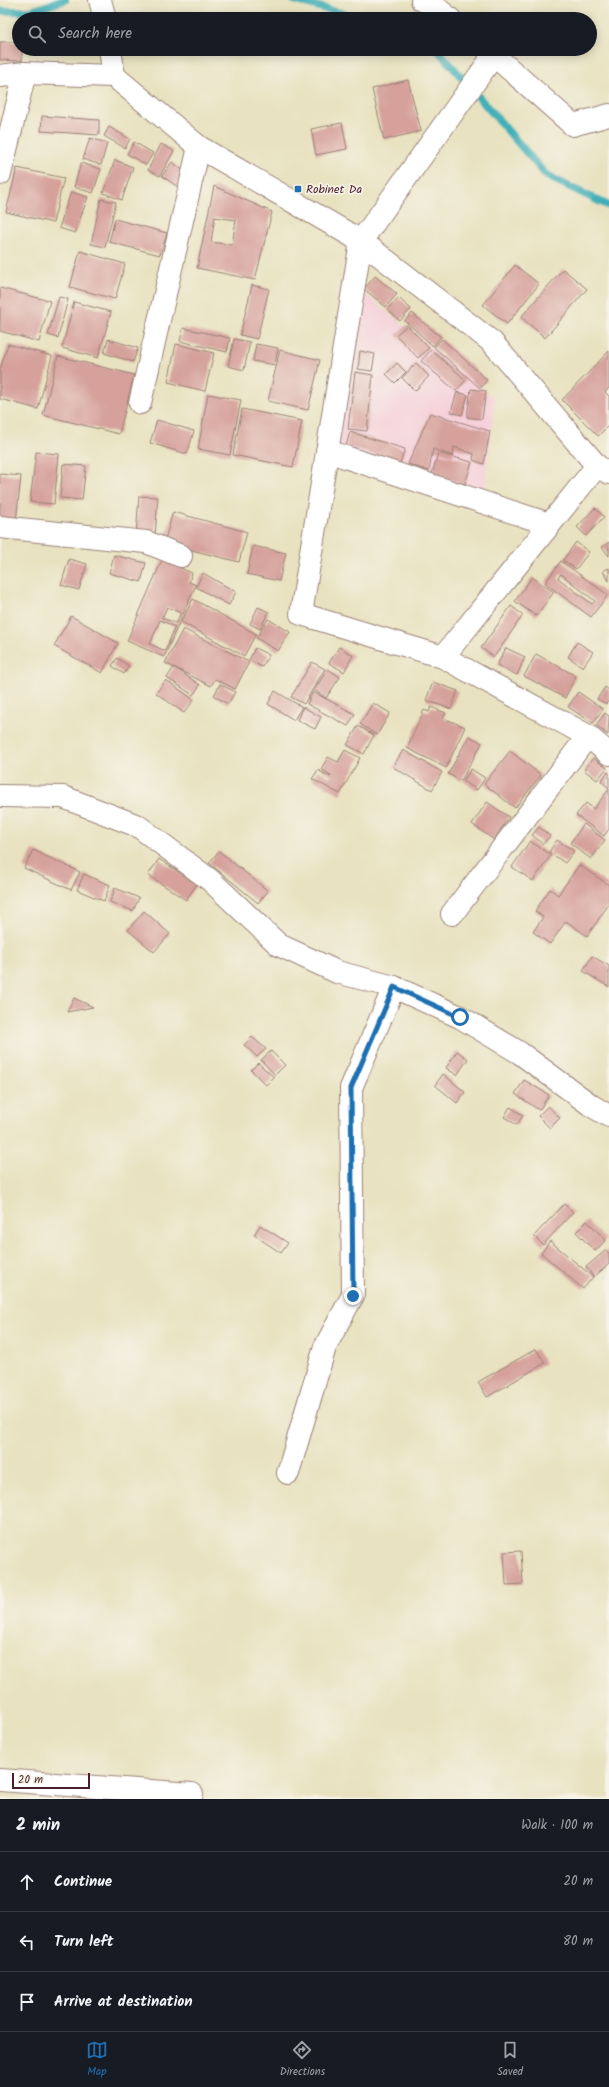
<!DOCTYPE html>
<meta charset="utf-8">
<style>
:root{--surface:#171b24;--page:#242831;--text:#f1f3f6;--muted:#9ea1a6;--line:#363941;--accent:#1f6fb2}
body{margin:0;font-family:Kalam,sans-serif;background:var(--page);color:var(--text)}
.scale{position:absolute;left:12px;bottom:10px;width:78px;box-sizing:border-box;padding-left:4px;border:2px solid #4a1f2b;border-top:0;font-size:11px;line-height:14px;white-space:nowrap;color:#4a1f2b;-webkit-text-stroke:3px #f7f3e8;paint-order:stroke}
.stop{position:absolute;width:12px;height:12px;margin:-9px;border:3px solid #1f6fb2;border-radius:50%;background:#fff}
.stop.end{background:#1f6fb2;border-color:#fff;box-shadow:0 1px 4px #0008}
.list{margin:0;padding:0;list-style:none}
h2{display:flex;justify-content:space-between;align-items:center;height:52px;margin:0;padding:0 16px;font-size:17px}
h2 small{font-size:13px;font-weight:400;color:var(--muted)}
.list li{display:grid;grid-template-columns:26px 1fr auto;gap:12px;align-items:center;box-sizing:border-box;height:60px;padding:0 16px;border-top:1px solid var(--line)}
.list b{display:block;font-size:15px;white-space:nowrap}
.list em{font-size:13px;font-style:normal;color:var(--muted)}
.icon{flex:none;width:22px;height:22px;fill:none;stroke:currentColor;stroke-width:2;stroke-linecap:round;stroke-linejoin:round}
.map{position:relative;flex:none;width:609px;height:1799px;overflow:hidden}
.search{position:absolute;background:var(--surface);box-shadow:0 2px 10px #0003;left:12px;right:12px;top:12px;height:44px;display:flex;align-items:center;gap:10px;box-sizing:border-box;padding:0 14px;border-radius:22px;color:var(--muted);font-size:15px}
.sheet{height:232px;background:var(--surface)}
nav{display:flex;justify-content:space-around;align-items:center;box-sizing:border-box;height:56px;border-top:1px solid var(--line);background:var(--surface);font-size:11px;color:var(--muted)}
nav a{display:grid;justify-items:center;gap:2px}
nav .on{color:var(--accent)}
.map>svg:first-child{display:block}
.built{fill:#f5cfd9}
.lines{fill:none;stroke-linecap:round;stroke-linejoin:round}
.stream{stroke:#3fafb8;stroke-width:8}
.building{fill:#d6a19b;fill-rule:evenodd}
.minor-casing{stroke:#998076;stroke-width:24}
.minor{stroke:#fff;stroke-width:22}
.route{stroke:#1f6fb2;stroke-width:5}
.poi-dot{fill:#1f6fb2;stroke:#f7f3e8;stroke-width:1.5}
.labels{text-anchor:middle;stroke-width:3.5;stroke-linejoin:round;paint-order:stroke}
.poi-label{font-size:12px;fill:#4a1f2b;stroke:#f7f3e8;text-anchor:start}
</style>
<div class="map">
<svg width="609" height="1799" viewBox="0 0 609 1799">
<rect width="100%" height="100%" fill="#f7f3e8"/>
<filter id="ink" filterUnits="userSpaceOnUse"><feTurbulence type="fractalNoise" baseFrequency=".025" numOctaves="2"/><feDisplacementMap in="SourceGraphic" scale="8" xChannelSelector="R" yChannelSelector="G"/><feConvolveMatrix kernelMatrix="1 2 1 2 8 2 1 2 1" color-interpolation-filters="sRGB"/></filter>
<filter id="wash" filterUnits="userSpaceOnUse"><feTurbulence type="fractalNoise" baseFrequency=".012" numOctaves="4" result="noise"/><feDisplacementMap in="SourceGraphic" scale="16" xChannelSelector="R" yChannelSelector="G"/><feGaussianBlur stdDeviation="0.9" result="paint"/><feColorMatrix in="noise" values="0 0 0 0 0 0 0 0 0 0 0 0 0 0 0 0 0 1.4 0 .05"/><feComposite in="paint" operator="in"/></filter>
<g filter="url(#wash)">
<rect width="100%" height="100%" fill="#e8e2c0"/>
<!-- built -->
<polygon class="built" points="354,285 495,399 483,502 323,452"/>
<g class="lines">
<!-- stream -->
<g class="stream">
<polyline points="294,0 362,19"/>
<polyline points="0,11 31,11 65,0"/>
<polyline points="437,49 547,176 609,206"/>
</g>
</g>
<g id="blocks">
<!-- building -->
<g class="building">
<polygon points="0,42 19,42 19,49 22,49 22,61 0,60"/>
<polygon points="408,80 421,131 384,140 372,89"/>
<polygon points="42,116 99,120 99,135 41,131"/>
<polygon points="342,123 347,149 316,155 311,129"/>
<polygon points="109,127 130,139 125,148 104,136"/>
<polygon points="90,138 107,143 101,165 83,159"/>
<polygon points="134,142 153,153 146,165 127,154"/>
<polygon points="161,144 174,151 160,176 148,170"/>
<polygon points="115,160 133,167 122,200 103,193"/>
<polygon points="172,162 188,174 178,187 162,176"/>
<polygon points="81,163 101,169 93,193 74,187"/>
<polygon points="17,168 64,178 53,223 6,212"/>
<path d="M214 186 272 212 255 280 197 268ZM215 217 236 220 232 245 211 242Z"/>
<polygon points="71,192 88,197 75,233 59,228"/>
<polygon points="101,199 116,202 105,247 91,244"/>
<polygon points="115,219 167,233 160,255 109,242"/>
<polygon points="80,251 125,264 115,299 70,287"/>
<polygon points="515,265 539,284 507,324 483,305"/>
<polygon points="563,269 587,289 545,338 521,317"/>
<polygon points="375,276 397,294 386,307 364,289"/>
<polygon points="252,285 269,289 257,339 240,335"/>
<polygon points="0,288 50,301 39,342 0,331"/>
<polygon points="59,297 68,299 58,338 48,335"/>
<polygon points="399,298 411,309 400,321 387,309"/>
<polygon points="74,302 111,312 98,358 62,348"/>
<polygon points="412,313 441,337 433,346 405,321"/>
<polygon points="407,325 429,348 418,358 396,335"/>
<polygon points="183,328 230,338 227,352 180,341"/>
<polygon points="108,339 138,348 133,362 104,353"/>
<polygon points="234,339 250,342 244,370 228,366"/>
<polygon points="442,339 487,380 480,388 434,347"/>
<polygon points="8,344 52,356 38,409 0,399 0,370"/>
<polygon points="176,344 214,353 205,391 168,382"/>
<polygon points="256,344 278,348 275,365 253,361"/>
<polygon points="280,350 320,360 308,410 268,401"/>
<polygon points="431,350 466,380 456,391 421,361"/>
<polygon points="360,351 375,354 372,371 358,369"/>
<polygon points="609,351 609,388 605,392 609,396 609,425 598,436 562,400"/>
<polygon points="58,356 134,375 119,434 43,415"/>
<polygon points="397,363 406,372 395,383 386,374"/>
<polygon points="416,363 429,376 415,391 402,378"/>
<polygon points="355,372 373,375 367,431 348,429"/>
<polygon points="471,389 486,391 482,419 467,417"/>
<polygon points="457,392 468,395 462,415 451,412"/>
<polygon points="208,394 241,400 230,455 198,449"/>
<polygon points="242,409 302,421 293,467 233,455"/>
<polygon points="430,413 490,431 484,464 473,460 474,454 454,447 453,456 433,449 429,471 408,464"/>
<polygon points="157,420 194,431 187,454 150,443"/>
<polygon points="350,432 405,449 400,463 346,446"/>
<polygon points="36,452 59,454 54,504 30,502"/>
<polygon points="438,453 472,462 465,484 432,474"/>
<polygon points="63,464 86,466 82,500 60,498"/>
<polygon points="0,474 21,476 16,522 0,520"/>
<polygon points="139,496 158,497 155,537 136,536"/>
<polygon points="595,508 604,517 586,536 577,527"/>
<polygon points="173,512 247,532 239,562 164,543"/>
<polygon points="576,542 589,552 576,569 563,560"/>
<polygon points="609,542 609,556 602,547"/>
<polygon points="253,546 286,553 279,581 247,574"/>
<polygon points="114,555 146,563 141,582 109,573"/>
<polygon points="69,559 87,564 79,590 61,585"/>
<path d="M162 560 192 573 189 582 196 585 164 657 127 641ZM167 607 181 613 176 623 162 618ZM160 620 175 627 165 651 150 644Z"/>
<path d="M561 561 608 595 591 617 545 583ZM561 574 595 601 592 604 558 578Z"/>
<polygon points="609,568 609,581 603,571"/>
<polygon points="203,573 236,592 229,605 196,587"/>
<polygon points="532,577 554,592 536,616 515,601"/>
<polygon points="193,599 256,634 244,656 181,622"/>
<polygon points="511,606 523,615 494,657 481,648"/>
<polygon points="258,607 269,612 260,629 250,624"/>
<polygon points="71,616 118,643 102,673 54,646"/>
<polygon points="268,619 290,632 278,651 256,638"/>
<polygon points="183,629 249,662 235,689 215,679 211,686 165,663"/>
<polygon points="577,642 593,652 583,667 568,657"/>
<polygon points="339,647 353,655 344,672 329,663"/>
<polygon points="255,648 269,655 262,667 249,660"/>
<polygon points="506,648 525,657 517,675 497,665"/>
<polygon points="536,654 576,676 565,698 524,676"/>
<polygon points="117,658 129,666 124,674 112,666"/>
<polygon points="312,662 325,669 304,704 291,697"/>
<polygon points="174,667 200,685 193,695 167,678"/>
<polygon points="328,669 340,677 326,698 314,690"/>
<polygon points="166,680 194,700 184,713 156,693"/>
<polygon points="433,682 458,691 451,709 426,700"/>
<polygon points="220,684 235,692 228,704 214,696"/>
<polygon points="605,687 609,690 609,700 606,704 597,699"/>
<polygon points="275,691 302,707 294,720 268,704"/>
<polygon points="313,692 355,714 348,726 307,704"/>
<polygon points="578,692 603,709 593,723 568,707"/>
<polygon points="373,703 390,713 377,735 360,724"/>
<polygon points="303,707 321,717 315,729 297,720"/>
<polygon points="431,707 446,713 443,718 465,727 446,768 407,748 424,710 429,712"/>
<polygon points="605,713 609,716 608,735 596,725"/>
<polygon points="358,726 374,735 364,754 347,745"/>
<polygon points="469,736 482,743 461,781 448,774"/>
<polygon points="345,750 360,758 340,794 312,779 318,770 330,777 331,775 321,769 328,757 338,762"/>
<polygon points="403,750 442,772 432,790 393,767"/>
<polygon points="510,751 541,775 515,808 484,784"/>
<polygon points="593,758 607,768 597,780 584,770"/>
<polygon points="471,769 485,778 477,790 463,781"/>
<polygon points="608,772 609,773 609,788 601,781"/>
<polygon points="609,789 609,829 604,836 576,815 586,803 594,809"/>
<polygon points="487,802 509,817 494,840 472,824"/>
<polygon points="584,824 605,840 591,859 570,843"/>
<polygon points="539,827 550,836 543,844 532,835"/>
<polygon points="557,840 574,851 565,863 549,852"/>
<polygon points="530,841 551,855 533,881 512,867"/>
<polygon points="33,850 80,872 71,890 24,868"/>
<polygon points="219,851 268,891 258,903 209,863"/>
<polygon points="159,859 197,884 186,900 148,875"/>
<polygon points="579,865 609,885 609,904 587,936 566,921 550,944 533,932 543,917 535,911 550,889 558,895"/>
<polygon points="84,874 110,885 104,901 77,890"/>
<polygon points="115,888 139,898 133,911 110,902"/>
<polygon points="144,911 170,934 154,952 128,930"/>
<polygon points="592,956 609,966 609,987 583,971"/>
<polygon points="74,998 93,1007 67,1012"/>
<polygon points="252,1037 266,1049 257,1057 244,1045"/>
<polygon points="271,1051 285,1065 275,1075 261,1060"/>
<polygon points="457,1051 468,1059 457,1075 446,1068"/>
<polygon points="258,1063 274,1077 266,1085 251,1070"/>
<polygon points="443,1074 465,1092 457,1103 435,1085"/>
<polygon points="524,1080 549,1095 539,1110 515,1094"/>
<polygon points="548,1106 560,1118 550,1128 538,1116"/>
<polygon points="510,1107 523,1115 517,1125 504,1117"/>
<polygon points="564,1204 573,1212 543,1245 534,1236"/>
<polygon points="587,1221 606,1240 595,1251 576,1232"/>
<polygon points="260,1225 288,1243 281,1253 254,1235"/>
<polygon points="550,1241 593,1277 583,1289 541,1253"/>
<polygon points="606,1250 609,1253 609,1264 594,1277 586,1267"/>
<polygon points="536,1349 545,1363 487,1397 478,1382"/>
<polygon points="521,1551 523,1584 506,1585 504,1552"/>
</g>
</g>
</g>
<g filter="url(#ink)">
<use href="#blocks" fill-opacity="0" stroke="#998076" stroke-width="1"/>
<g class="lines">
<!-- minor casing -->
<g class="minor-casing">
<g id="minor">
<polyline points="100,0 105,19"/>
<polyline points="422,0 432,4 450,19"/>
<polyline points="110,49 114,76"/>
<polyline points="487,49 573,125 609,115"/>
<polyline points="494,55 361,241 301,614 443,657 588,736 609,754"/>
<polyline points="0,76 25,73 114,76 199,147 361,241 492,342 597,466 609,473"/>
<polyline points="0,174 25,73"/>
<polyline points="140,403 199,147"/>
<polyline points="327,451 549,524"/>
<polyline points="0,527 146,542 181,556"/>
<polyline points="443,657 597,466"/>
<polyline points="0,796 63,797 138,826 210,880 279,945 337,972 394,987 460,1017 520,1053 592,1106 609,1116"/>
<polyline points="452,914 588,736"/>
<polyline points="288,1473 325,1347 353,1295 351,1088 394,987"/>
<polyline points="0,1780 192,1794"/>
</g>
</g>
<!-- minor -->
<use href="#minor" class="minor"/>
</g>
</g>
<g class="lines" filter="url(#ink)">
<!-- route -->
<polyline class="route" points="353,1296 351,1088 394,987 460,1017"/>
</g>
<!-- markers -->
<rect class="poi-dot" x="294" y="185" width="8" height="8" rx="2"/>
<g class="labels">
<!-- poi labels -->
<g class="poi-label">
<text x="306" y="193">Robinet Da</text>
</g>
</g>
</svg>
<div class="scale">20 m</div>
<div class="stop" style="left:460px;top:1017px"></div>
<div class="stop end" style="left:353px;top:1296px"></div>
<div class="search"><svg class="icon" aria-label="search" viewBox="0 0 24 24"><circle cx="10" cy="10" r="6"/><path d="M15 15l6 6"/></svg>Search here</div>
</div>
<section class="sheet">
<h2>2 min<small>Walk · 100 m</small></h2>
<ul class="list">
<li><svg class="icon" aria-label="ahead" viewBox="0 0 24 24"><path d="M12 20V5M6 11l6-6 6 6"/></svg><div><b>Continue</b></div><em>20 m</em></li>
<li><svg class="icon" aria-label="left" viewBox="0 0 24 24"><path d="M17 20v-9H6M10 6l-5 5 5 5"/></svg><div><b>Turn left</b></div><em>80 m</em></li>
<li><svg class="icon" aria-label="arrive" viewBox="0 0 24 24"><path d="M6 21V4h12l-3 4 3 4H6"/></svg><div><b>Arrive at destination</b></div></li>
</ul>
</section>
<nav>
<a class="on"><svg class="icon" aria-label="map" viewBox="0 0 24 24"><path d="M3 6l6-2 6 2 6-2v14l-6 2-6-2-6 2zM9 4v14M15 6v14"/></svg>Map</a>
<a><svg class="icon" aria-label="directions" viewBox="0 0 24 24"><path d="M12 3l9 9-9 9-9-9zM9 14v-3h6M13 9l2 2-2 2"/></svg>Directions</a>
<a><svg class="icon" aria-label="saved" viewBox="0 0 24 24"><path d="M7 4h10v16l-5-4-5 4z"/></svg>Saved</a>
</nav>
